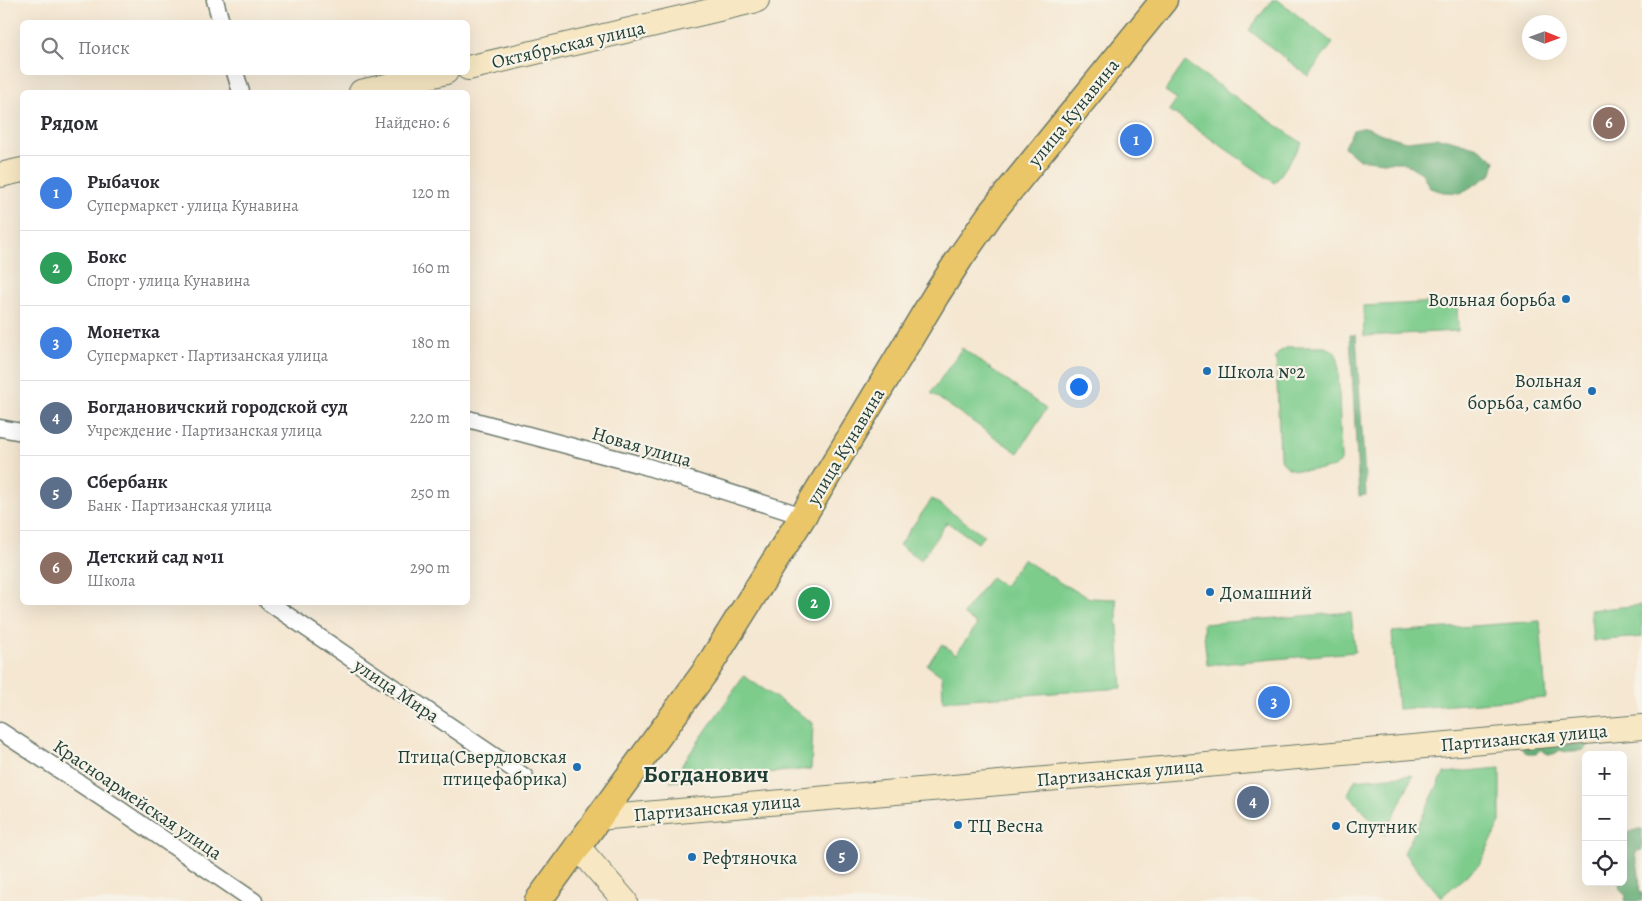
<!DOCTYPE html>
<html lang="ru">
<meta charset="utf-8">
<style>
:root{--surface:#fff;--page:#f7f7f7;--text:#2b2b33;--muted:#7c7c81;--line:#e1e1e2;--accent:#d93025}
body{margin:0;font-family:Alegreya,serif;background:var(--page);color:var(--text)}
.controls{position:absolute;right:15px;bottom:15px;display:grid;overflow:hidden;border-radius:8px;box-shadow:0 5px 20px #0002}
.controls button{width:45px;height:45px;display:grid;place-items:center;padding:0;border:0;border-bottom:1px solid var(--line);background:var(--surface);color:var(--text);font:25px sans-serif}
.compass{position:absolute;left:1522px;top:15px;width:45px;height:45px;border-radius:50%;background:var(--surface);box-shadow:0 5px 20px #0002;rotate:91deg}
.you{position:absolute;left:1078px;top:386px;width:18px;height:18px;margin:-12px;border:4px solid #fff;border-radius:50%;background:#1a73e8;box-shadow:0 0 0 8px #1a73e833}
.badge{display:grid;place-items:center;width:32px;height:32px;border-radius:50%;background:var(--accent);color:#fff;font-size:16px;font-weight:700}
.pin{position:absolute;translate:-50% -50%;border:2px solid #fff;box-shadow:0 1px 5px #0006}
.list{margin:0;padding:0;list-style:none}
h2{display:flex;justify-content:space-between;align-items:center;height:65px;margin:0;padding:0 20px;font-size:21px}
h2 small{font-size:16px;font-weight:400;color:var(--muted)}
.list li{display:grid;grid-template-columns:32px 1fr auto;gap:15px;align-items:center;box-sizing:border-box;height:75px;padding:0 20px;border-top:1px solid var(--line)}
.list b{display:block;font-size:19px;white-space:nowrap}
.list p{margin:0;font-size:16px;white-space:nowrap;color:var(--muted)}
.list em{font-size:16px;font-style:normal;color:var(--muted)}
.icon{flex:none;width:28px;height:28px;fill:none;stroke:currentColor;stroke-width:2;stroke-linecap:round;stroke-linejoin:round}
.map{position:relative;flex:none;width:1642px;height:901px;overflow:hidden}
.search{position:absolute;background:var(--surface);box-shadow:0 5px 20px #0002;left:20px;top:20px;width:450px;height:55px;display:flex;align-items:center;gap:12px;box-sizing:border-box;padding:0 18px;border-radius:8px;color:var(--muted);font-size:19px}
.panel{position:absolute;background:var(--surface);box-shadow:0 5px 20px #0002;left:20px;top:90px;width:450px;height:515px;border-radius:8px}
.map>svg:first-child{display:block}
.green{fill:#7dcc8c;stroke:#4e8460}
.forest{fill:#66b078;stroke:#427656}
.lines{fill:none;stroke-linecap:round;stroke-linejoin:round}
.street-casing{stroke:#6a786b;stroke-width:19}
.secondary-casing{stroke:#6a786b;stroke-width:26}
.primary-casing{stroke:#6a786b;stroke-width:29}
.street{stroke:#fff;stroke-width:16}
.secondary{stroke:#f7e8c3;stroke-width:24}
.primary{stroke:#eac669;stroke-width:26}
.poi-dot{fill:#1f6fb2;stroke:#f7f3e8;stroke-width:2}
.labels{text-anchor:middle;stroke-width:4.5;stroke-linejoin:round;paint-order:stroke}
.street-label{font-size:19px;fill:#1f3d34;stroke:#f7f3e8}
.poi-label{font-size:19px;fill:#1f3d34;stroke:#f7f3e8;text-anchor:start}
.district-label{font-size:24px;font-weight:bold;fill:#1f3d34;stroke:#f7f3e8}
</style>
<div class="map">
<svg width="1642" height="901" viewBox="0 0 1642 901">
<rect width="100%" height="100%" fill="#f7f3e8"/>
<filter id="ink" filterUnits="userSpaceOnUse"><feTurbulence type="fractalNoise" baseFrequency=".02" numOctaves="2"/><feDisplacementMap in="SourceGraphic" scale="10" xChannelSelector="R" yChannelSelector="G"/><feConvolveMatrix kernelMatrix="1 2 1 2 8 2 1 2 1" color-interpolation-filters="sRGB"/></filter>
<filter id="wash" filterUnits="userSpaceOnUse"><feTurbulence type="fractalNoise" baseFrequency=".0096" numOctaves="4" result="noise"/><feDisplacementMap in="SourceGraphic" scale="20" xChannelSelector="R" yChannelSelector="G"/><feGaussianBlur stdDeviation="1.12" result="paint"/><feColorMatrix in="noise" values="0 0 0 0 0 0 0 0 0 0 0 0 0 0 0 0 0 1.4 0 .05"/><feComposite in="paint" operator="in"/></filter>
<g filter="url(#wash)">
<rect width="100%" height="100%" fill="#f5e7d1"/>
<!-- green -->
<g class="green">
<polygon points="1272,0 1278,0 1333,43 1308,76 1249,30"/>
<polygon points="1185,62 1302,143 1275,183 1169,110 1177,99 1165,91"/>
<polygon points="1457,301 1458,331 1364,336 1363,306"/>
<path d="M1288 347H1326L1334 351 1338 359 1341 457V461L1335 467C1325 469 1300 472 1291 469 1285 467 1283 462 1280 458L1276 357 1279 352Z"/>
<polygon points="962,348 1046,409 1018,453 931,393"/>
<polygon points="932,499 984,535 978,543 947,522 921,560 899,545"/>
<polygon points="1023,559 1064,585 1090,598 1116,599 1122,688 943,701 942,676 927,665 942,644 956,654 977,625 963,614 991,577 1004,586"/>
<polygon points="1642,605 1642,637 1593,641 1590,610"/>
<polygon points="1351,612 1355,652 1207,665 1203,624"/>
<polygon points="1540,621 1546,698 1398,709 1392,632"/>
<polygon points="744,676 813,723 811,769 670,782"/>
<polygon points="1500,768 1500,822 1480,864 1441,897 1404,853 1444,773"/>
<polygon points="1413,775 1385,835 1348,794 1355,780"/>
</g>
<!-- forest -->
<g class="forest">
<polygon points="1366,127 1382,134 1406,141 1434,138 1448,139 1478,148 1495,161 1492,174 1461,193 1443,192 1430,188 1422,173 1403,162 1383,162 1358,159 1344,147 1353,130"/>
<polygon points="1350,335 1356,335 1366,495 1359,496"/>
<path d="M1588 744C1583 753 1581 750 1573 751 1567 751 1566 753 1560 750 1553 756 1548 756 1541 749L1536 754H1527L1521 747Z"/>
<path d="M1638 829H1642V850L1637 851 1635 856C1638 862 1641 885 1639 891L1642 893V901H1625L1626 895C1621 893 1619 888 1619 882H1623V834Z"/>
</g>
</g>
<g filter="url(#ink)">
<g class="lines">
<!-- street casing -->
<g class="street-casing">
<g id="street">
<polyline points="215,0 221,22"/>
<polyline points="235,72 241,92"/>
<polyline points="468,419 645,466 803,516"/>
<polyline points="0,428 22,432"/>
<polyline points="268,602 525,777"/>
<polyline points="0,731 119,809 254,901"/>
</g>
</g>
<!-- secondary casing -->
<g class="secondary-casing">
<g id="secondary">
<polyline points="468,68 757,0"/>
<polyline points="361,92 446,72"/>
<polyline points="0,175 22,170"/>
<polyline points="598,818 1642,727"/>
<polyline points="577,846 625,901"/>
</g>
</g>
<!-- primary casing -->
<g class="primary-casing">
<polyline id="primary" points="538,901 705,672 803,516 936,295 960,258 992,212 1164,0"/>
</g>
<!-- street -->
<use href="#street" class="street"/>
<!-- secondary -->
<use href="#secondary" class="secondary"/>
<!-- primary -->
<use href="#primary" class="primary"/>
</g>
</g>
<!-- markers -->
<g class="poi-dot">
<circle cx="1566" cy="299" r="5"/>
<circle cx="1207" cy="371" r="5"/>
<circle cx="1592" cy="391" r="5"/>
<circle cx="1210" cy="592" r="5"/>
<circle cx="577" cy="767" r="5"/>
<circle cx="958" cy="825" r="5"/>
<circle cx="1336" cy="826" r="5"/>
<circle cx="692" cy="857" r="5"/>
</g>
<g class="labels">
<!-- street labels -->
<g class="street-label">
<text transform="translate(568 44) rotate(-13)" y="7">Октябрьская улица</text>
<text transform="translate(1073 112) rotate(-51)" y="7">улица Кунавина</text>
<text transform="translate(642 446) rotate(16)" y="7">Новая улица</text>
<text transform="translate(845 446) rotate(-59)" y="7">улица Кунавина</text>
<text transform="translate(397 690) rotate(34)" y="7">улица Мира</text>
<text transform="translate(1524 737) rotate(-5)" y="7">Партизанская улица</text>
<text transform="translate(1120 772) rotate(-5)" y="7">Партизанская улица</text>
<text transform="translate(138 799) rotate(34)" y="7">Красноармейская улица</text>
<text transform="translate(717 807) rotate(-5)" y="7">Партизанская улица</text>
</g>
<!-- poi labels -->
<g class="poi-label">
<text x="1556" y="306" text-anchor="end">Вольная борьба</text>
<text x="1217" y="378">Школа №2</text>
<text x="1582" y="387" text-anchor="end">Вольная<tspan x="1582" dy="22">борьба, самбо</tspan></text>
<text x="1220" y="599">Домашний</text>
<text x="567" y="763" text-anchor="end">Птица(Свердловская<tspan x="567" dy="22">птицефабрика)</tspan></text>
<text x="968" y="832">ТЦ Весна</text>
<text x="1346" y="833">Спутник</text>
<text x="702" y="864">Рефтяночка</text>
</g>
<!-- district labels -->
<g class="district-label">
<text x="706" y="782">Богданович</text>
</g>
</g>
</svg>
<div class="controls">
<button>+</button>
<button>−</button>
<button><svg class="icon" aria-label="locate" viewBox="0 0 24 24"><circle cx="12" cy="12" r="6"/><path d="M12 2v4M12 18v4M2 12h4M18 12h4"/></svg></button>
</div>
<svg class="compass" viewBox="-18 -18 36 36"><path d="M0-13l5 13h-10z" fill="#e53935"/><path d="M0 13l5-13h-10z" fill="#7c7c81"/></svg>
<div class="you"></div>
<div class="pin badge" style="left:1136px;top:140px;background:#3f7fe0">1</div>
<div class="pin badge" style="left:814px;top:603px;background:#2e9e5b">2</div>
<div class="pin badge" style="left:1274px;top:702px;background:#3f7fe0">3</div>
<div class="pin badge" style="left:1253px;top:802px;background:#5c6f8a">4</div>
<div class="pin badge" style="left:842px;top:856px;background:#5c6f8a">5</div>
<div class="pin badge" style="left:1609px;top:123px;background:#8d6e63">6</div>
<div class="search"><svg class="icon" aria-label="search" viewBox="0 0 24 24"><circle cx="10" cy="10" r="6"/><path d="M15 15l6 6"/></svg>Поиск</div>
<section class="panel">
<h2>Рядом<small>Найдено: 6</small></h2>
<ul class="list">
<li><span class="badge" style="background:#3f7fe0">1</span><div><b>Рыбачок</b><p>Супермаркет · улица Кунавина</p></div><em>120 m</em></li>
<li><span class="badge" style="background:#2e9e5b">2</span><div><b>Бокс</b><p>Спорт · улица Кунавина</p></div><em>160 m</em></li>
<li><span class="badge" style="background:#3f7fe0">3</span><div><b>Монетка</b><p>Супермаркет · Партизанская улица</p></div><em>180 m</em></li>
<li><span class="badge" style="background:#5c6f8a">4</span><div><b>Богдановичский городской суд</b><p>Учреждение · Партизанская улица</p></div><em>220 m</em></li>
<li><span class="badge" style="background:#5c6f8a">5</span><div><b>Сбербанк</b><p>Банк · Партизанская улица</p></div><em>250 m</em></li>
<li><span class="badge" style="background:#8d6e63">6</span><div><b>Детский сад №11</b><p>Школа</p></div><em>290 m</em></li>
</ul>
</section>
</div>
